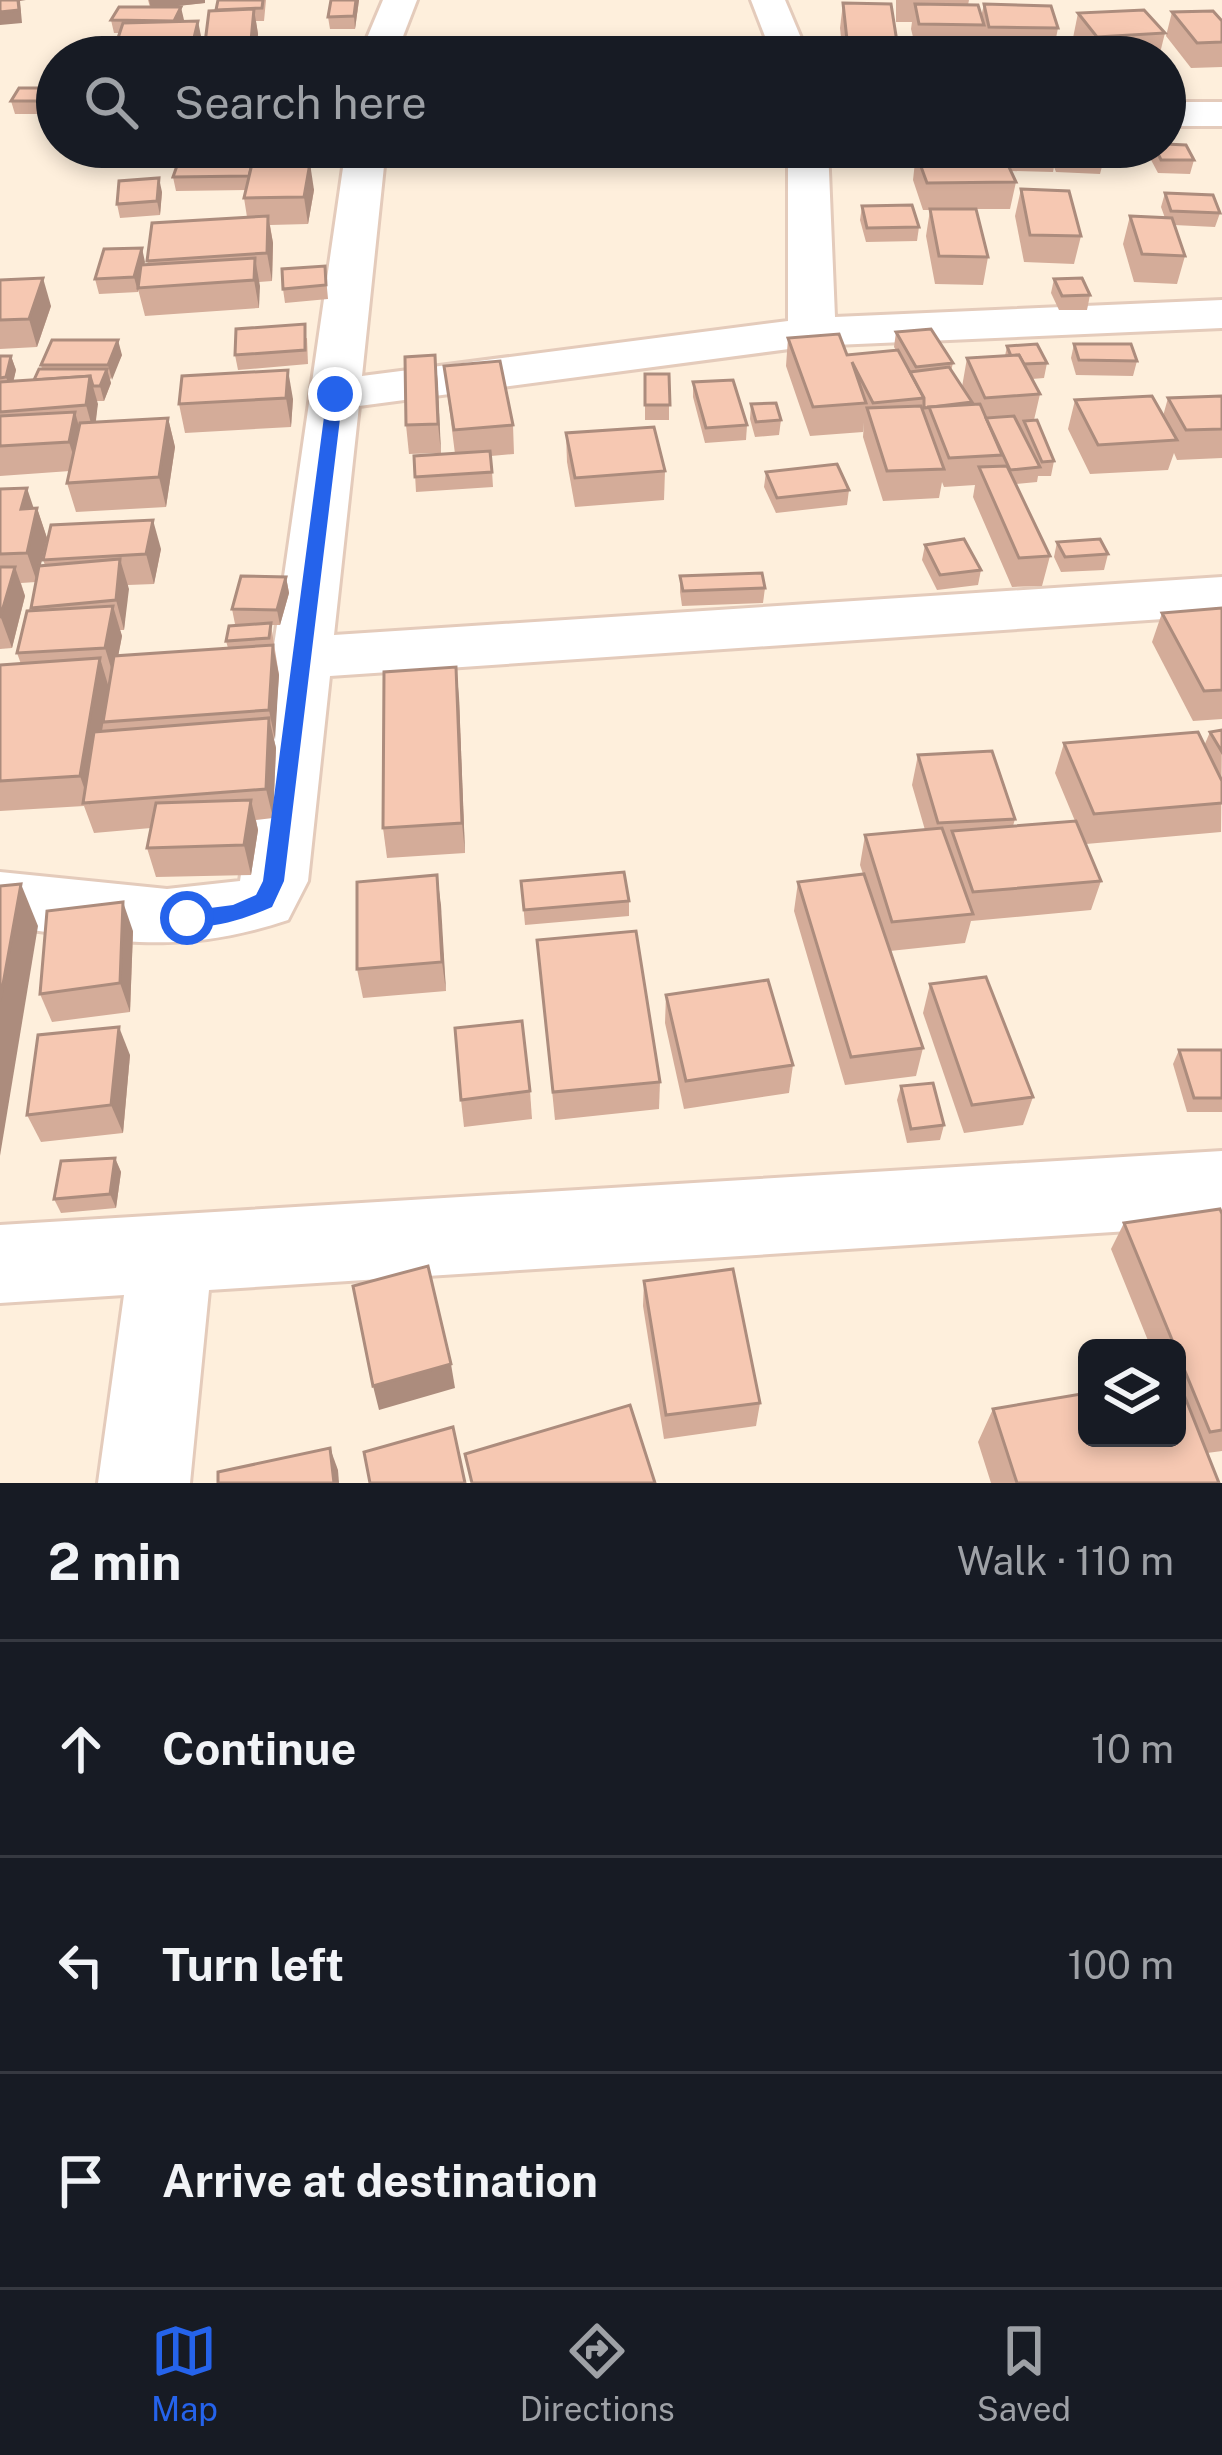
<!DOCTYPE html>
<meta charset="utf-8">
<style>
:root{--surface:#171b24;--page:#20242c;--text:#f1f3f6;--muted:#9ea1a6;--line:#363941;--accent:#2563eb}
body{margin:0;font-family:"Public Sans",sans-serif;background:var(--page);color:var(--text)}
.controls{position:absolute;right:36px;bottom:36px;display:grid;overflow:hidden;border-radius:18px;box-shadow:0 6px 18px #0003}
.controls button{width:108px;height:108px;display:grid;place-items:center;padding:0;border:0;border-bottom:3px solid var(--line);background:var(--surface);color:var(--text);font:60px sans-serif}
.stop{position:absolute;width:36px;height:36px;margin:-27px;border:9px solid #2563eb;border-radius:50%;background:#fff}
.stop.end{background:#2563eb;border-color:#fff;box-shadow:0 3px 12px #0008}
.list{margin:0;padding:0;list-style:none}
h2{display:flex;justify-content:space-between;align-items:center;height:156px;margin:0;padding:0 48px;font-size:51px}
h2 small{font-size:39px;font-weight:400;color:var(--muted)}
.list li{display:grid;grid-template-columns:78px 1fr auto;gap:36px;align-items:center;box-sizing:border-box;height:216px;padding:0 48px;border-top:3px solid var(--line)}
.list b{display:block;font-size:45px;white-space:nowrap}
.list em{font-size:39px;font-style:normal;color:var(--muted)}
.icon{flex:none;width:66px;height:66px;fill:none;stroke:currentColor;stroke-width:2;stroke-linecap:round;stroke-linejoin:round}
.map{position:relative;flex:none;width:1222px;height:1483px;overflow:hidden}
.search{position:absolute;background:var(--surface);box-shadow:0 6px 18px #0003;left:36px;right:36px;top:36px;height:132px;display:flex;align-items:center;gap:30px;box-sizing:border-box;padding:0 42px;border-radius:66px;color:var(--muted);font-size:45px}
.sheet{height:804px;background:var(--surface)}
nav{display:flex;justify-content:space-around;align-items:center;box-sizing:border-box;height:168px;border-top:3px solid var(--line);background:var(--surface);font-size:33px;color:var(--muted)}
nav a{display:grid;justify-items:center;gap:6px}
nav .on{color:var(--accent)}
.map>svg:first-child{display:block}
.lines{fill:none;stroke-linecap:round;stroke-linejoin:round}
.street-casing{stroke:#e4cbbb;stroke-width:6}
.street{fill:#fff;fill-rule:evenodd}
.wall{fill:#d4ac99}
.shaded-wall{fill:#ac8c7d}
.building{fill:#f6c8b2;stroke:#ac8c7d;stroke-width:3}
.route{fill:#2563eb}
</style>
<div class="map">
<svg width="1222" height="1483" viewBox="0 0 1222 1483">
<rect width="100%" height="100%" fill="#feefdc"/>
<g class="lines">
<!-- street casing -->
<g class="street-casing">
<g id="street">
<polygon points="383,0 417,0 395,57 359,57"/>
<polygon points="751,0 785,0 809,57 773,57"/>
<rect x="1165" y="102" width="57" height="24"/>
<path d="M346 147H386L362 376 788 321V147H828L835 317 1222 300V328L812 346 359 406 334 635 1222 577V615L330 676 308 881 288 920C176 957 113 940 0 926V872L167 889 240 881Z"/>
<polygon points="1222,1151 1222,1225 209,1290 190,1483 98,1483 124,1295 0,1303 0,1225"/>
</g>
</g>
<!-- street -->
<use href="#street" class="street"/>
</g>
<!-- wall -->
<g class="wall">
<polygon points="148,0 205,0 205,3 165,7 184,20 203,46 200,57 119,57 116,44 120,33 114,33 111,20 150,7"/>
<polygon points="213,0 266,0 264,21 256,21 258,34 256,57 207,57 205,43 216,11 218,0"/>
<polygon points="331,0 359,0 355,29 330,29 328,17"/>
<polygon points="896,0 969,0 968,5 981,17 984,4 1058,28 1053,53 985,52 982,37 980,50 916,49 911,29 912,22 896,22"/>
<polygon points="843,3 897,42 895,57 843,57 840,28"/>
<polygon points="1172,12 1222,21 1222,67 1191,68 1166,36"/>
<polygon points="1078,13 1165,33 1159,57 1088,57 1073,38"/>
<polygon points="57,88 57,114 15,114 11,101"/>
<polygon points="109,147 169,147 167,152 110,151"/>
<polygon points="185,147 305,147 302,163 314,190 308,224 270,225 273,243 272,281 259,282 259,308 145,316 138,289 138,292 99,294 95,279 142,248 144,265 148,264 147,261 247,217 244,198 246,190 176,191 173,177 182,160 181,156"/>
<polygon points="1001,147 1107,147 1100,174 1056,172 1054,167 1053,172 1011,171 1016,182 1010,209 971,209 988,257 983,285 935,284 926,236 930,210 923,210 913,180 916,153 1002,152"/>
<polygon points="1153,147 1165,147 1194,160 1190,174 1158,173 1150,158"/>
<polygon points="1021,189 1081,236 1074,264 1024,262 1015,216"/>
<polygon points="162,192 160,215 120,218 117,204"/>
<polygon points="1165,193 1220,213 1215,227 1174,225 1185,256 1177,284 1134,282 1123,244 1130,216 1165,218 1161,207"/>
<polygon points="862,206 919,227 917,241 866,242 860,220"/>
<polygon points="325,266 328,299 285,303 283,289"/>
<polygon points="1054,279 1090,295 1087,310 1059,310 1051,293"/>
<polygon points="0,280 51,306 37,347 0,349"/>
<polygon points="896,332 953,363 951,371 962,387 967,358 1005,356 1007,346 1047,363 1044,378 1032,379 1040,394 1034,420 1054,461 1051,476 1038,476 1037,482 1016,484 1050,556 1042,586 1012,587 973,497 975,485 944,487 942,482 939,498 883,501 863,437 864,422 863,432 810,436 786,366 788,338 847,355 896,350 894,347"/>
<polygon points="307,338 308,364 238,370 235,355"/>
<polygon points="1074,344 1137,361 1133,376 1076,375 1071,358"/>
<polygon points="122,355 110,380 111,383 104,401 97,401 96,422 168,418 175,447 166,507 76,512 67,483 70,471 0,476 0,356 11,356 16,370 13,381 34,380 42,369 41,365"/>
<polygon points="435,355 441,453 409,454 406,425"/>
<polygon points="444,366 513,425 514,454 491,456 493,487 416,492 414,456 455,454"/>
<rect x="645" y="374" width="24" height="46"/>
<polygon points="182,376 293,399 291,427 185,433 179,404"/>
<polygon points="693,382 747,425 746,440 705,443 693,397"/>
<polygon points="1222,396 1222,458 1177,460 1174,453 1168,470 1090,474 1068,429 1075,400 1163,416 1168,398"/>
<polygon points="751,404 781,420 779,435 755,437 750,419"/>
<polygon points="566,433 665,471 664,500 575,507 567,462"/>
<polygon points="766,472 849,490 847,505 776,513 764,487"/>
<polygon points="0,489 34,509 37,508 47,538 40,566 45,565 43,560 161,549 154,584 128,585 124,630 120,630 122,636 118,656 228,648 226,641 235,624 232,609 286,577 289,593 280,625 271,625 279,675 274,740 276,748 273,818 256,820 258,830 251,875 156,877 147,848 151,828 94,833 84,806 0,811 0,667 21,664 17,653 32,610 36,582 21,583 25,596 12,648 0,649"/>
<polygon points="1057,542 1108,554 1104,570 1061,572 1054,557"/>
<polygon points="925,545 981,570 978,585 937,590 922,560"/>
<polygon points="680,576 765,588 763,603 682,606 680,592"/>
<polygon points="1222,608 1222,719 1193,721 1152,642 1162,613"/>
<polygon points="459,697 465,853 387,858 383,828"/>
<polygon points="1222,730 1221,832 1086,844 1101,881 1091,910 971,921 965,943 890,951 923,1048 916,1076 845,1085 794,911 798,882 863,874 860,865 865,835 925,830 912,785 918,755 1015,819 1013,826 1075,821 1055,773 1064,743 1204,746 1210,732"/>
<polygon points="437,875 446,991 363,998 357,969"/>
<polygon points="521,881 629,901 629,916 525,925"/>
<polygon points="133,931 130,1012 52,1022 40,994"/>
<polygon points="537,940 660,1082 659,1109 555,1120"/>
<polygon points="930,984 1033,1097 1023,1125 964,1133 923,1013"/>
<polygon points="666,995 793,1065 789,1093 684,1109 665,1023"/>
<polygon points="1179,1050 1222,1050 1222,1112 1187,1112 1173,1064"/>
<polygon points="130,1055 123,1133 41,1142 27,1115"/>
<polygon points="901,1086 944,1125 940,1140 907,1143 897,1100"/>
<polygon points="530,1091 532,1119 464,1127 461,1100"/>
<polygon points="115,1158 121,1172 116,1208 61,1213 54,1199"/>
<polygon points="1222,1214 1222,1451 1207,1453 1219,1483 991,1483 978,1442 993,1409 1177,1438 1177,1348 1151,1348 1111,1249 1124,1223"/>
<polygon points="644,1281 760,1403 756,1426 664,1439 643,1306"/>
</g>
<!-- shaded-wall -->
<g class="shaded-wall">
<polygon points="0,0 26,0 20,1 22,23 0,25"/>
<polygon points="149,0 205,0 205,3 151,9"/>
<polygon points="356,0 359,0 355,29 354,16"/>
<polygon points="181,7 184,20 177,34 174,21"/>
<polygon points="254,9 258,34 256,57 254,57 251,41"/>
<polygon points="198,21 203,46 200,57 196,57 193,42"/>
<polygon points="242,147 246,147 247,153 242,170 239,156"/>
<polygon points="301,147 305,147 305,150 301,169 299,155"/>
<polygon points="310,163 314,190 308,224 304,197"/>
<polygon points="159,178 162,192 160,215 157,201"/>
<polygon points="268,216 273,243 272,281 267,253"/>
<polygon points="142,248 145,262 138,292 134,277"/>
<polygon points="255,258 260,286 259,308 254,280"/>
<polygon points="43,278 51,306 37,347 29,319"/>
<polygon points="118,340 122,355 112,380 108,365"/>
<polygon points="435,355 438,384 441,453 438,424"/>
<polygon points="11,356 16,370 11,392 6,377"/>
<polygon points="107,369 111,383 104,401 100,386"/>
<polygon points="288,370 293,399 291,427 286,398"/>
<polygon points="90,376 98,404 94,434 86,405"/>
<polygon points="75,412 83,441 78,471 69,442"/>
<polygon points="168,418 175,447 166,507 159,477"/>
<polygon points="27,488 36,515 37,508 47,538 37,582 27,553 21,509"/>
<polygon points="153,520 161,549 154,584 146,554"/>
<polygon points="120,559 129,589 124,630 116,600"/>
<polygon points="15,567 25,596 12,648 1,618"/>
<polygon points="286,577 289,593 280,625 277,610"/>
<polygon points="113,606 122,636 114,678 105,648"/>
<polygon points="273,645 279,675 275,740 269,710"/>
<polygon points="100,658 109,688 90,805 80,776"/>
<polygon points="456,667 459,697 465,853 462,823"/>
<polygon points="269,718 276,748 273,818 266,789"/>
<polygon points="251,800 258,830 251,875 244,845"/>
<polygon points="437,875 441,905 446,991 442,962"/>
<polygon points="21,884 38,926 0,1156 0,1001"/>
<polygon points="123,902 133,931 130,1012 120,983"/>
<polygon points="119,1027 130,1055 123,1133 111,1105"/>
<polygon points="115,1158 121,1172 116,1208 110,1194"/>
<polygon points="451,1364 455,1388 379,1410 373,1386"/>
<polygon points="330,1448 338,1470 339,1483 334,1483"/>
</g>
<!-- building -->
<g class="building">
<polygon points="0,0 18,0 19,10 0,12"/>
<polygon points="218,0 263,0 262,8 216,10"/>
<polygon points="331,0 356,0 354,16 328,17"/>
<polygon points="843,3 891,4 897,42 847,40"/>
<polygon points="915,4 978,5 984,25 919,24"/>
<polygon points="984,4 1051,6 1058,28 989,27"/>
<polygon points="119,7 181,7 174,21 111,20"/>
<polygon points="254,9 251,41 205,43 209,11"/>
<polygon points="1144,10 1165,33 1097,37 1078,13"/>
<polygon points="1213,11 1222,21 1222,42 1197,43 1172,12"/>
<polygon points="198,21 193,42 116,44 123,23"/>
<polygon points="19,88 57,88 57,101 11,101"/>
<polygon points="1165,144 1186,145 1194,160 1161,160 1155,147 1165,147"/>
<polygon points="185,147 242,147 239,156 181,156"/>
<polygon points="249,147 301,147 299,155 247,155"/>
<polygon points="1002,152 1016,182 927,183 916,153"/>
<polygon points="179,160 259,160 257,164 252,164 249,176 173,177"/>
<polygon points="310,163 304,197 244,198 252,164"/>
<polygon points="159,178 157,201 117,204 119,181"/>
<polygon points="1021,189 1069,191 1081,236 1030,235"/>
<polygon points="1165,193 1213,195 1220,213 1171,211"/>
<polygon points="912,205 919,227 867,228 862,206"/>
<polygon points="930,209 976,209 988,257 939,256"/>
<polygon points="268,216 267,253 147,261 152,223"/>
<polygon points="1130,216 1172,218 1185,256 1142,254"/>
<polygon points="142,248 134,277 95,279 104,249"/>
<polygon points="255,258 254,280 138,288 141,265"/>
<polygon points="325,266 326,285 283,289 282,269"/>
<polygon points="43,278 29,319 0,320 0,280"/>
<polygon points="1082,278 1090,295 1062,296 1054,279"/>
<polygon points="305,324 305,350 235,355 236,329"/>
<polygon points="931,329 953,363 916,367 896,332"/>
<polygon points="839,334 847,355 898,350 924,398 873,403 852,362 866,403 813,407 788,338"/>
<polygon points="52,340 118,340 108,365 41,365"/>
<polygon points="1037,344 1047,363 1024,364 1019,355 1011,356 1007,346"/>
<polygon points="1074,344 1131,344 1137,361 1079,360"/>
<polygon points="435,355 438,424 406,425 405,357"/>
<polygon points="1019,355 1040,394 985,398 967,358"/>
<polygon points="0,356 11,356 6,377 0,378"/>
<polygon points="500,361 513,425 454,430 444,366"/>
<polygon points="949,367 972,402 924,408 924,398 910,372"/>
<polygon points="39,369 107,369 100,386 93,386 90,376 34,380"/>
<polygon points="288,370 286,398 179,404 182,376"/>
<polygon points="645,374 669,374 670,405 645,405"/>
<polygon points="90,376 86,405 0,412 0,382"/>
<polygon points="733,380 747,425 706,428 693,382"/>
<polygon points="1152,396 1177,440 1098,445 1075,400"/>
<polygon points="1222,396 1222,429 1186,430 1168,398"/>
<polygon points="776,403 781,420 756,422 751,404"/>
<polygon points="980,404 1002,455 949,458 929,407"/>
<polygon points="921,406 944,469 887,471 867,408"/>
<polygon points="75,412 69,442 0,446 0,416"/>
<polygon points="1014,416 1040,467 1010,470 986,418"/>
<polygon points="168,418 159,477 67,483 80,423"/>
<polygon points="1037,420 1054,461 1042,462 1024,421"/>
<polygon points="654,427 665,471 575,478 566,433"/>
<polygon points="490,451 492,472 415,477 414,456"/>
<polygon points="837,464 849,490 777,498 766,472"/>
<polygon points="1007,466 1050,556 1019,558 979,467"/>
<polygon points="27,488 21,509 37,508 27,553 0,554 0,489"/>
<polygon points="153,520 146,554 43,560 51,525"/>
<polygon points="964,539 981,570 940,575 925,545"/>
<polygon points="1100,539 1108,554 1065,557 1057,542"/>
<polygon points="120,559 116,600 31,608 39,566"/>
<polygon points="0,567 15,567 0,618"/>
<polygon points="762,573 765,588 683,591 680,576"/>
<polygon points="241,576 286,577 277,610 232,609"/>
<polygon points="113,606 105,648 17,653 27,611"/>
<polygon points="1222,608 1222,690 1204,691 1162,613"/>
<polygon points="271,623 269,638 226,641 229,626"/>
<polygon points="273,645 269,710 103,722 114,656"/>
<polygon points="100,658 80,776 0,781 0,665"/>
<polygon points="456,667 462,823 383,828 384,672"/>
<polygon points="269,718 266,789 83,803 94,732"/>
<polygon points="1222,730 1222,752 1210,732"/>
<polygon points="1198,732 1222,781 1222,803 1094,814 1064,743"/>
<polygon points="992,751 1015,819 938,823 918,755"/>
<polygon points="251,800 244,845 147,848 156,803"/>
<polygon points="1076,821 1101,881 973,892 952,831"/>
<polygon points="942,828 973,914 892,922 865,835"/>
<polygon points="624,872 629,901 524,910 521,881"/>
<polygon points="864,874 923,1048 851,1057 798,882"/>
<polygon points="437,875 442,962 357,969 357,882"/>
<polygon points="21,884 0,1001 0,886"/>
<polygon points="123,902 120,983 40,994 47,911"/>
<polygon points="636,931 660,1082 553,1092 537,940"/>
<polygon points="986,977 1033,1097 972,1105 930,984"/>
<polygon points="768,980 793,1065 686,1081 666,995"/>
<polygon points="522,1021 530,1091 461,1100 455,1028"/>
<polygon points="119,1027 111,1105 27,1115 38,1035"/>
<polygon points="1179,1050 1222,1050 1222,1098 1194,1098"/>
<polygon points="933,1083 944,1125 911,1129 901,1086"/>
<polygon points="115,1158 110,1194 54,1199 61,1161"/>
<polygon points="1220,1209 1222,1214 1222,1430 1210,1432 1124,1223"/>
<polygon points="428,1266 451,1364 373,1386 353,1286"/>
<polygon points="733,1269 760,1403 666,1415 644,1281"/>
<polygon points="1177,1377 1219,1483 1017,1483 993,1409 1087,1393 1087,1438 1177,1438"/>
<polygon points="630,1405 655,1483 472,1483 465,1454"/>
<polygon points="453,1427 465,1483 370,1483 364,1452"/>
<polygon points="330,1448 334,1483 218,1483 218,1472"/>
</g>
<!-- route -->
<path class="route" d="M335 390 343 394 284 881 272 907C243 919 211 931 180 924V912L233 905 256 895 263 881 327 394Z"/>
</svg>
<div class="controls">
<button><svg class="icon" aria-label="layers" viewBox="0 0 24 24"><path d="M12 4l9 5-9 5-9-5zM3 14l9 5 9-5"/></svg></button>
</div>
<div class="stop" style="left:187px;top:918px"></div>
<div class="stop end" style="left:335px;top:394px"></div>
<div class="search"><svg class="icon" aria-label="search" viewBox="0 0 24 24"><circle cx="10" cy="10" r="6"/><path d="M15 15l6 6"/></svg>Search here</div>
</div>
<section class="sheet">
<h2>2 min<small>Walk · 110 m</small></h2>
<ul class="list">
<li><svg class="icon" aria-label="ahead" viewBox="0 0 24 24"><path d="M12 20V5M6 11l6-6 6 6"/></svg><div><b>Continue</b></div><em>10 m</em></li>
<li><svg class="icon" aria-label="left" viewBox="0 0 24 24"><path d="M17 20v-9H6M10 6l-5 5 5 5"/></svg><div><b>Turn left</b></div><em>100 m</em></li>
<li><svg class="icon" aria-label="arrive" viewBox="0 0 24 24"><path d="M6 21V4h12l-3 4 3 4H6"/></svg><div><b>Arrive at destination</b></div></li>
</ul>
</section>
<nav>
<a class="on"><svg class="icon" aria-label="map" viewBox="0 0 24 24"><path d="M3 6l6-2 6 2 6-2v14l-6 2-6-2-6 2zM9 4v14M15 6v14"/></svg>Map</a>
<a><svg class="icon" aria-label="directions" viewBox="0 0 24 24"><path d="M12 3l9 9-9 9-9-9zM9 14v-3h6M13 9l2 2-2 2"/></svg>Directions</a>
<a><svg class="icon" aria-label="saved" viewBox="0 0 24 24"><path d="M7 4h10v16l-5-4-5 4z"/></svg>Saved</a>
</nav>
